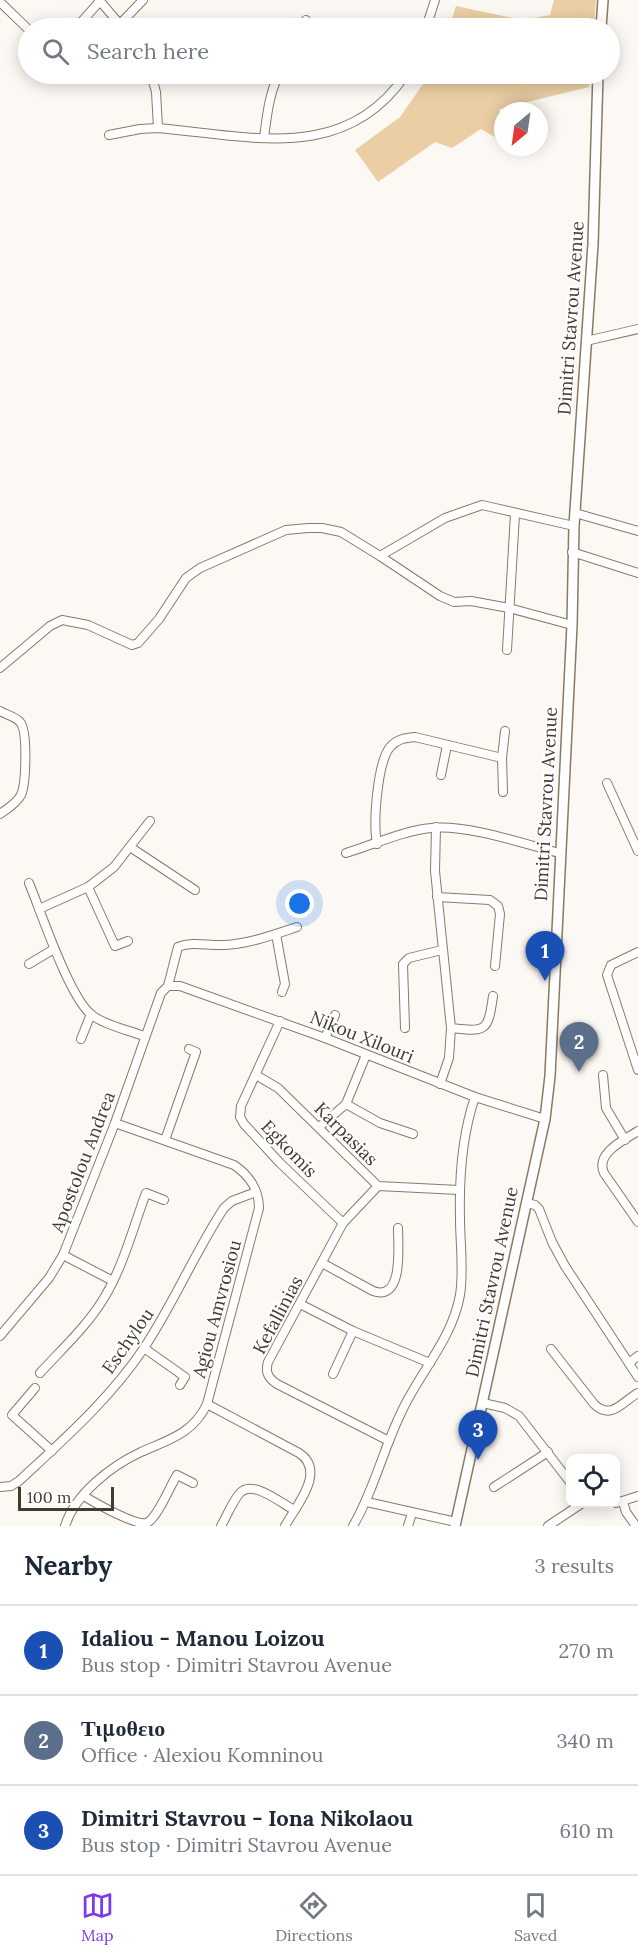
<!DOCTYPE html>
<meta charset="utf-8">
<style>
:root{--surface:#fff;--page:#f2f2f3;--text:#1f2937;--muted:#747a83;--line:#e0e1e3;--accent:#7c3aed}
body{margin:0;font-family:Lora,serif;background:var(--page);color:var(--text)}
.controls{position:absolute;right:18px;bottom:18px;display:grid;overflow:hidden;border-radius:12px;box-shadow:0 3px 15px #0003}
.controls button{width:54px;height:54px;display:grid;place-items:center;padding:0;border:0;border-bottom:2px solid var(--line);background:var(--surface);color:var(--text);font:30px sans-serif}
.compass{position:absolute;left:494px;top:102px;width:54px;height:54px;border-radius:50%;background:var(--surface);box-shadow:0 3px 15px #0003;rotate:209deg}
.scale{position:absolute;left:18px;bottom:15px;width:96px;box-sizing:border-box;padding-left:6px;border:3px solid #423b30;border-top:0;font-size:16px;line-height:21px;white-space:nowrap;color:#423b30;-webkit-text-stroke:4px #fff;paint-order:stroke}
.you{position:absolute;left:300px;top:904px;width:21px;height:21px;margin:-15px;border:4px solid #fff;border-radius:50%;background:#1a73e8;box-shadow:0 0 0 9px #1a73e833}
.badge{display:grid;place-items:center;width:39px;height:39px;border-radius:50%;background:var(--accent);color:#fff;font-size:20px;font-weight:700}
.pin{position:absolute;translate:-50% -50px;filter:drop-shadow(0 2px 3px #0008)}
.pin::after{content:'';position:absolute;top:32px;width:21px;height:18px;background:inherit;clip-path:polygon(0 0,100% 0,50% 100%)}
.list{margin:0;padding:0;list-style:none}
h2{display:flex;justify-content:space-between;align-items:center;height:78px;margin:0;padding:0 24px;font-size:26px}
h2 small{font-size:20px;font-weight:400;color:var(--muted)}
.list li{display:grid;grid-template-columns:39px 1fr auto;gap:18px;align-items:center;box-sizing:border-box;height:90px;padding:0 24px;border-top:2px solid var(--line)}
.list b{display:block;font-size:22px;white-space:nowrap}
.list p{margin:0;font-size:20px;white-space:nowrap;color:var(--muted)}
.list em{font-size:20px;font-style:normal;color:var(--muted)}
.icon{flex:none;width:33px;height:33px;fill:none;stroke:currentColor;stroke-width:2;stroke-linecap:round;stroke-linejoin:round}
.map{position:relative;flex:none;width:638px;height:1526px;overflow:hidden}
.search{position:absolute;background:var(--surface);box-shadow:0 3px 15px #0003;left:18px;right:18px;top:18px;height:66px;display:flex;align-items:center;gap:15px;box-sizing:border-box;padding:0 21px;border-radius:33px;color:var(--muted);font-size:22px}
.sheet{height:348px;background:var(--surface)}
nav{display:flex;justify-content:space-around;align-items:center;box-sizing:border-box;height:84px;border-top:2px solid var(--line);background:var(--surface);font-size:16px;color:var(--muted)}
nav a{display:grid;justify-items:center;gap:3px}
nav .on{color:var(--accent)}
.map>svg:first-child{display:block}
.pitch{fill:#ebcea4}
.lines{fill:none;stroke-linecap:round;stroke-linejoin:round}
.minor-casing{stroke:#8b7a62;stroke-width:10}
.major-casing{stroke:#8b7a62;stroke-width:12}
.minor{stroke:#fff;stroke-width:8}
.major{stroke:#fff;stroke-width:9}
.labels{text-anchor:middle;stroke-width:4.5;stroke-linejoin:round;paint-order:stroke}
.street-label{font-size:18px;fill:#423b30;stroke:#fff}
</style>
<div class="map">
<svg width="638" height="1526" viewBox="0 0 638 1526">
<rect width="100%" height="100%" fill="#fcf8f3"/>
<!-- pitch -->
<g class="pitch">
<polygon points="554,0 596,0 594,28 449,28 456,6 522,20 550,15"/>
<polygon points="430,74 590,74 589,87 499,109 503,128 503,142 481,129 452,148 435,142 378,182 355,150 400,117"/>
</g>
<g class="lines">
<!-- minor casing -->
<g class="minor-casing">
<g id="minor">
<polyline points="99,0 123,28"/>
<polyline points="0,2 28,29"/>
<polyline points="120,24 143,0"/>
<polyline points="76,28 100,1"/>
<polyline points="302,28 306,20"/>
<polyline points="426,28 435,0"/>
<polyline points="151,74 156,92 158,128"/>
<path d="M109 135 140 129 158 128C250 136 346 164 406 74"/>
<path d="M264 138C267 115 269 94 279 74"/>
<polyline points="586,341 638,329"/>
<polyline points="575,513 638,531"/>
<polyline points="572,552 638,573"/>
<polyline points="380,556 445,518 482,505 574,526"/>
<polyline points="507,650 515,514"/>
<polyline points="0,668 50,626 62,620 88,625 132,645 138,643 159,619 186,578 200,568 286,530 308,528 322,528 341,532 380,556 440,596 454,602 471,601 509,608 572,625"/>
<path d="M0 711C6 715 15 716 20 722 28 731 26 784 21 795 17 803 7 809 0 814"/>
<polyline points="441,775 447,745"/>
<polyline points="607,783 638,851"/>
<polyline points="503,792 502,758 505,731"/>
<polyline points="436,827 435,871 451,1028 449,1058 440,1084"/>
<path d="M377 844C373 823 377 764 390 747 397 739 405 738 415 737L502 758"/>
<polyline points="130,847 195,890"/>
<path d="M346 853C372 845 406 830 431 828 467 824 524 844 559 853"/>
<path d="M29 883C41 912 70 1000 93 1016 107 1026 128 1030 144 1036"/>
<polyline points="88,887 115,946 128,941"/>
<polyline points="437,897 490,900 498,906 500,914 495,966"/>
<polyline points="39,909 88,887 114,867 150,821"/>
<polyline points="276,934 285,984 282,992"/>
<polyline points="638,952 611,965 607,975 638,1070"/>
<polyline points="29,964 54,949"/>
<polyline points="168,986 180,986 325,1038 475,1097 545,1119"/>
<path d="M168 986 178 947C193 941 208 946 224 945 249 944 273 935 297 927"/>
<polyline points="280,1021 241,1106 240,1117 244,1124 280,1163 343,1223"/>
<polyline points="405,1028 403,964 409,958 442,950"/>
<path d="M451 1028C486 1032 488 1032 493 996"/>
<polyline points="325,1038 335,1015"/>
<polyline points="81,1039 91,1014"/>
<polyline points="256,1075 278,1088 378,1186 459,1190"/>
<polyline points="603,1075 606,1108 625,1140"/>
<polyline points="346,1104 380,1123 413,1134"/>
<polyline points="319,1127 346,1104 366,1055"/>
<path d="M638 1131C624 1140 595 1153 604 1173L638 1222"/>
<polyline points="165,1140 196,1052 189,1049"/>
<path d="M378 1186 343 1223 268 1362C265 1372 268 1378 277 1384L389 1441"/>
<polyline points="527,1203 535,1205 539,1209 552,1242 565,1266 638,1377"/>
<polyline points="63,1255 113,1281"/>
<path d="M322 1263 373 1291C404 1302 398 1246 398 1228"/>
<polyline points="300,1304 353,1331 430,1363"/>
<polyline points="0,1336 49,1278 63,1255 115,1123 161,993 168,986"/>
<polyline points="144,1348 185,1377 180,1385"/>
<path d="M551 1349 594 1404C611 1421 623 1401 638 1393"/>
<polyline points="629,1363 638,1356"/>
<path d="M40 1373C62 1349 88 1325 104 1298 123 1267 133 1228 146 1193L164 1200"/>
<polyline points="333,1374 353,1331"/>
<polyline points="35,1388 12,1415 52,1451"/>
<polyline points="483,1403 505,1408 519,1416 570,1482"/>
<path d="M207 1404 299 1453C327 1471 296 1506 285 1526"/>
<path d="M0 1487 11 1486 19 1481C63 1440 110 1399 144 1348 174 1303 195 1252 224 1208L232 1201 256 1192"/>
<polyline points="494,1487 548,1452"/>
<path d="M84 1496C95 1503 136 1526 147 1523 158 1517 170 1486 177 1475L193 1483"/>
<polyline points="367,1502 456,1522"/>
<polyline points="623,1502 626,1512 636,1526"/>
<polyline points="616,1503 638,1496"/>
<path d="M65 1526C75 1494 111 1466 141 1452 168 1440 193 1434 207 1404L259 1208C259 1190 249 1175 234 1165L115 1123"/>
<path d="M221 1526C227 1516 232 1502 240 1493 252 1479 281 1503 294 1510"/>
<path d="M353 1526C374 1490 383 1450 401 1413 419 1373 452 1340 460 1295 464 1270 460 1243 460 1218 459 1178 462 1135 475 1097"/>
<polyline points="408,1526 412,1513"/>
<polyline points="548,1526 581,1504"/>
</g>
</g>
<!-- major casing -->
<g class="major-casing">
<g id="major">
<polyline points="601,28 603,0"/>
<polyline points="455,1526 545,1119 550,1076 572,625 574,526 593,244 598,74"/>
</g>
</g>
<!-- minor -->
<use href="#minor" class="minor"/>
<!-- major -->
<use href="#major" class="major"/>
</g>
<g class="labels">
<!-- street labels -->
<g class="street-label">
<text transform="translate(571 318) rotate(-86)" y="6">Dimitri Stavrou Avenue</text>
<text transform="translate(546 804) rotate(-87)" y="6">Dimitri Stavrou Avenue</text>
<text transform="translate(362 1037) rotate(22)" y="6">Nikou Xilouri</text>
<text transform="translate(346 1134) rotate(45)" y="6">Karpasias</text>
<text transform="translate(289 1149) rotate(46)" y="6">Egkomis</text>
<text transform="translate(83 1162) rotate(-69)" y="6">Apostolou Andrea</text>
<text transform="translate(492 1282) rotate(-78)" y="6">Dimitri Stavrou Avenue</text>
<text transform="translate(217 1309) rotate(-75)" y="6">Agiou Amvrosiou</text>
<text transform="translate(278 1315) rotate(-62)" y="6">Kefallinias</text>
<text transform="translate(128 1341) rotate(-55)" y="6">Eschylou</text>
</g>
</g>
</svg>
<div class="controls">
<button><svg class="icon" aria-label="locate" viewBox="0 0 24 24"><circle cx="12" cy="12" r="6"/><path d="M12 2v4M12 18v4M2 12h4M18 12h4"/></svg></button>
</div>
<svg class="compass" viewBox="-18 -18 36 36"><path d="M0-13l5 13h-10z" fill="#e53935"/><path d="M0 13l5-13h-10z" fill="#747a83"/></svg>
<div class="scale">100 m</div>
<div class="you"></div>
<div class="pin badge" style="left:545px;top:981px;background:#1a4fb4">1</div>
<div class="pin badge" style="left:579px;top:1072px;background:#5c6f8a">2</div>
<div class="pin badge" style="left:478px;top:1460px;background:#1a4fb4">3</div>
<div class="search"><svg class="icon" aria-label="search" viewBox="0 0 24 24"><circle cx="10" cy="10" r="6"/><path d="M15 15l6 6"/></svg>Search here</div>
</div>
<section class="sheet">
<h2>Nearby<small>3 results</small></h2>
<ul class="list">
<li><span class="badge" style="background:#1a4fb4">1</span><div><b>Idaliou - Manou Loizou</b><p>Bus stop · Dimitri Stavrou Avenue</p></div><em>270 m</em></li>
<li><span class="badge" style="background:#5c6f8a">2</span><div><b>Τιμοθειο</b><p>Office · Alexiou Komninou</p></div><em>340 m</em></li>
<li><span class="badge" style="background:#1a4fb4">3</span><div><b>Dimitri Stavrou - Iona Nikolaou</b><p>Bus stop · Dimitri Stavrou Avenue</p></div><em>610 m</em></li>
</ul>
</section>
<nav>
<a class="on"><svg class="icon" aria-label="map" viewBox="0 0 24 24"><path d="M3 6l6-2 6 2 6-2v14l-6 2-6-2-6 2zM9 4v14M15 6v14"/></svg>Map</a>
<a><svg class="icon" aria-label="directions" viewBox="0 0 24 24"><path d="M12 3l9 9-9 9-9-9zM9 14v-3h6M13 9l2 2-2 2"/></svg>Directions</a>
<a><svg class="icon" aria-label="saved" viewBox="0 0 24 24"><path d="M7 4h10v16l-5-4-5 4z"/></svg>Saved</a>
</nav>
